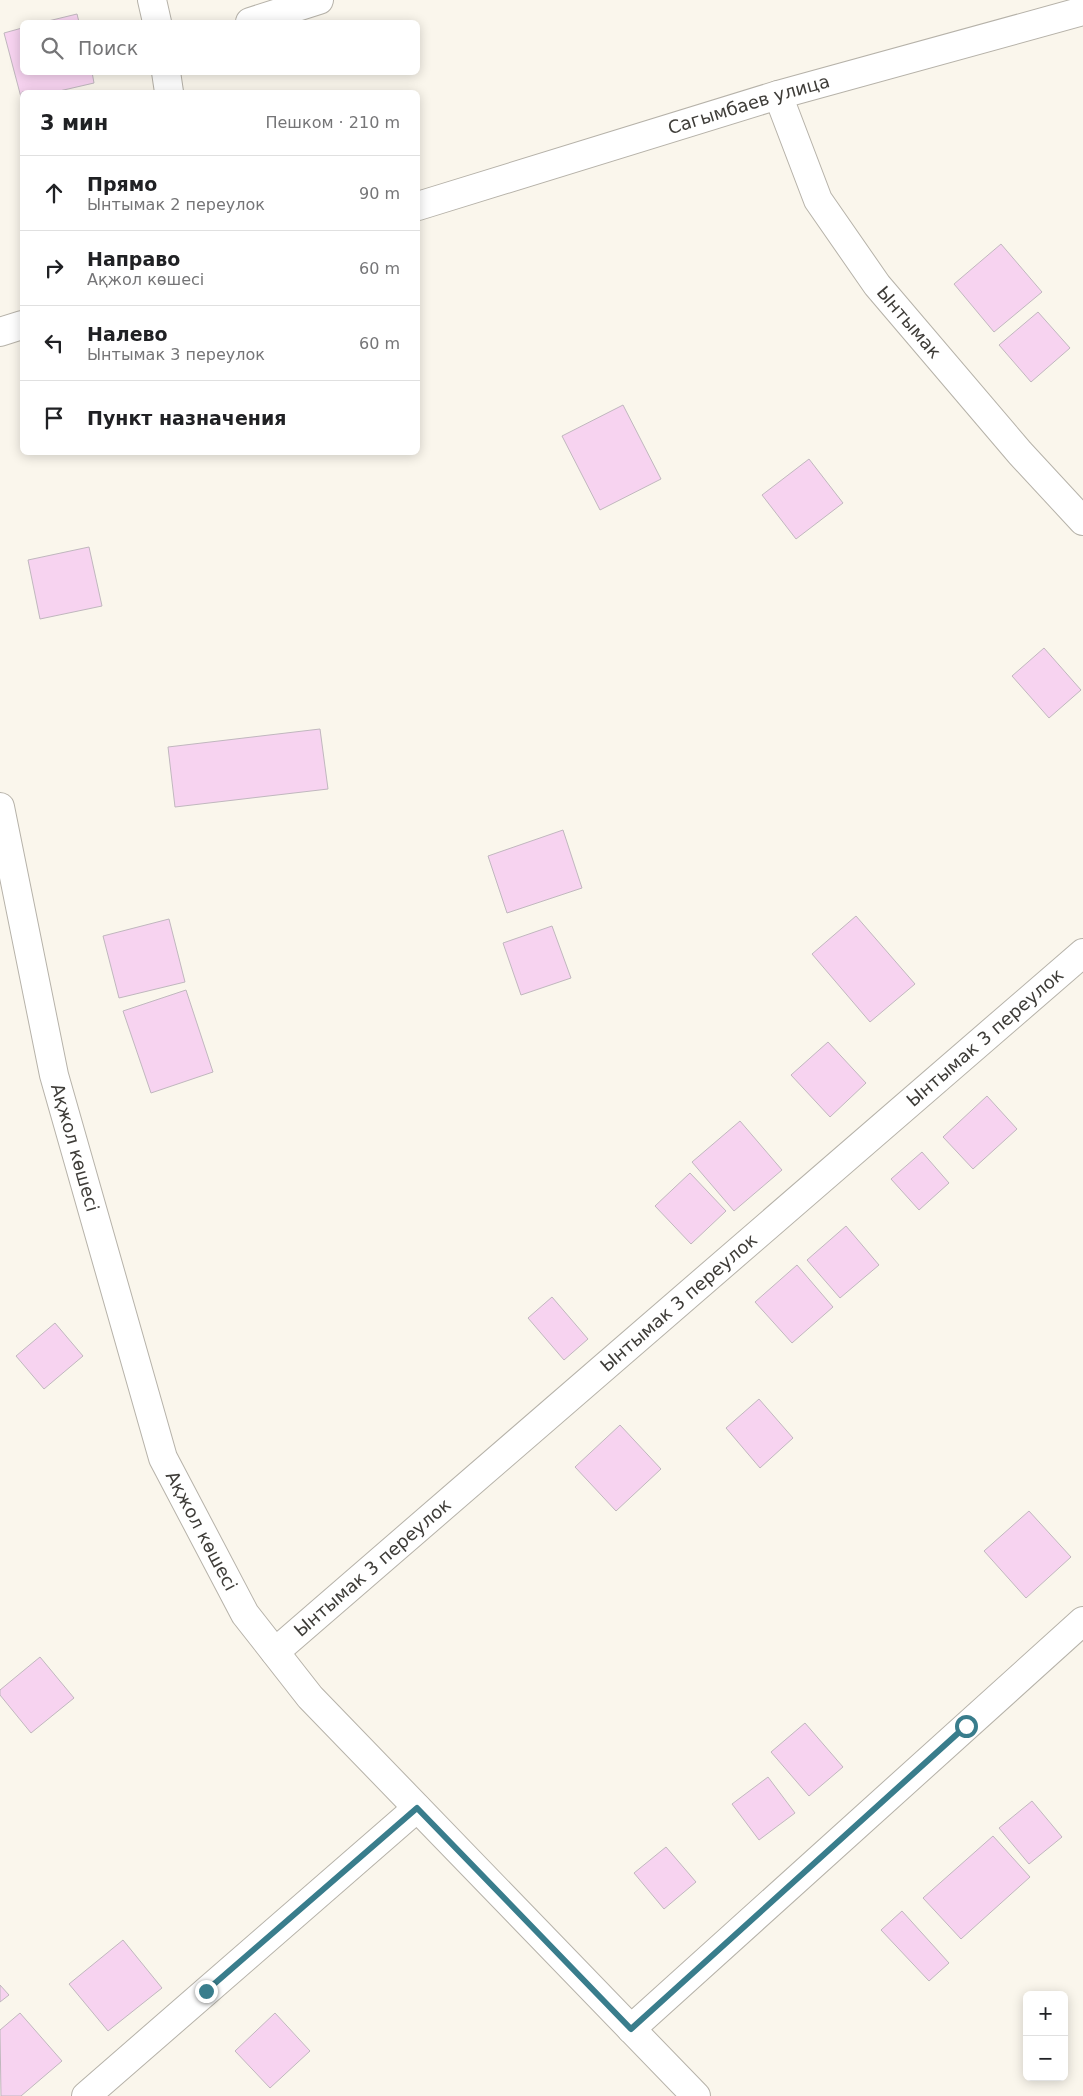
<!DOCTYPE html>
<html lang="ru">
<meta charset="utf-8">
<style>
:root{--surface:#fff;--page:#f2f2f2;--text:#202124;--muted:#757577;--line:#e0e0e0}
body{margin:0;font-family:"DejaVu Sans",sans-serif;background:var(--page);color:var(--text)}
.controls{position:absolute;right:15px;bottom:15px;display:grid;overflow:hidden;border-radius:8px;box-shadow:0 2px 12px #0003}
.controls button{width:45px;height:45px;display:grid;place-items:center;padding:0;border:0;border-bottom:1px solid var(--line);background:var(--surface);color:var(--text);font:25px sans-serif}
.stop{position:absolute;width:15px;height:15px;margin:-11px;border:4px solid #397d8c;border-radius:50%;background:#fff}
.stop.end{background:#397d8c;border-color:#fff;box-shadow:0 1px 5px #0008}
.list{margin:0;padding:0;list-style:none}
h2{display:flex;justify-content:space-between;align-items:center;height:65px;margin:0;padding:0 20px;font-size:21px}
h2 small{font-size:16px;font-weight:400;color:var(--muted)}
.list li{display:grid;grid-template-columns:32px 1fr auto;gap:15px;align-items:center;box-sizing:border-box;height:75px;padding:0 20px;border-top:1px solid var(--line)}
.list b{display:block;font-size:19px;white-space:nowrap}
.list p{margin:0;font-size:16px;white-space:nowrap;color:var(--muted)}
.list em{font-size:16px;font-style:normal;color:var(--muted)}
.icon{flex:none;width:28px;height:28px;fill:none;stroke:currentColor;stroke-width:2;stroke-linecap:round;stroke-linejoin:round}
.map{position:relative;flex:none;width:1083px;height:2096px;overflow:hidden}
.search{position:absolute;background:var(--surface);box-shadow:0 2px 12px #0003;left:20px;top:20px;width:400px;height:55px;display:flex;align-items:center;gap:12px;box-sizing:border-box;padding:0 18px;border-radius:8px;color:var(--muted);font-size:19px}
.panel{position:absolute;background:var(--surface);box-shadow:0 2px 12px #0003;left:20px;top:90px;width:400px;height:365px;border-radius:8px}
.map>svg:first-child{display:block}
.building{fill:#f7d3f0;stroke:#c0b7be}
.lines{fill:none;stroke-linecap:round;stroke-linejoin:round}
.minor-casing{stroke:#b6b2a9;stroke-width:30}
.minor{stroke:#fff;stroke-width:28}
.route{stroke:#397d8c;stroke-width:6}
.labels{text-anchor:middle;stroke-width:4;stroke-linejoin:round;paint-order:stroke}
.street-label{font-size:18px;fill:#3e3c38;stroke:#fff}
</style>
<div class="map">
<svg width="1083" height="2096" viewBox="0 0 1083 2096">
<rect width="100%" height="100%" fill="#faf6ec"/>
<!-- building -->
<g class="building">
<polygon points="77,14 79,22 44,22"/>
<polygon points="22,28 22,72 92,72 94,83 55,92 22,92 22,101 4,33"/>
<polygon points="1001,244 1042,292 994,332 954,284"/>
<polygon points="1038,312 1070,348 1031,382 999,345"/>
<polygon points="623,405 661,479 600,510 562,436"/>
<polygon points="809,459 843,503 796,539 762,495"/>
<polygon points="89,547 102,606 40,619 28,560"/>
<polygon points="1044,648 1081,690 1049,718 1012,676"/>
<polygon points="320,729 328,789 175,807 168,747"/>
<polygon points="563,830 582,888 507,913 488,856"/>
<polygon points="856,916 915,984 870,1022 812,954"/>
<polygon points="169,919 185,982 119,998 103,936"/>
<polygon points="552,926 571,978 521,995 503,943"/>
<polygon points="186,990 213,1072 151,1093 123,1011"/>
<polygon points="828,1042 866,1083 830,1117 791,1075"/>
<polygon points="987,1096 1017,1129 973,1169 943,1137"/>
<polygon points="740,1121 782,1170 734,1211 692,1162"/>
<polygon points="922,1152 949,1183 919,1210 891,1179"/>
<polygon points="690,1173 726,1211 691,1244 655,1206"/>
<polygon points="846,1226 879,1265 840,1298 807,1260"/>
<polygon points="797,1265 833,1307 792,1343 755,1302"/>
<polygon points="552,1297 588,1339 564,1360 528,1318"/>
<polygon points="55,1323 83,1356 44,1389 16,1356"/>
<polygon points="759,1399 793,1438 760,1468 726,1428"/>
<polygon points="620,1425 661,1469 616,1511 575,1467"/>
<polygon points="1029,1511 1071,1557 1026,1598 984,1551"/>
<polygon points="40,1657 74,1698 31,1733 0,1695 0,1690"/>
<polygon points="805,1723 843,1767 809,1796 771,1752"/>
<polygon points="768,1777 795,1813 759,1840 732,1804"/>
<polygon points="1032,1801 1062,1837 1029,1864 999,1828"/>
<polygon points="993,1836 1030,1877 961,1939 923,1898"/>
<polygon points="666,1847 696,1882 664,1909 634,1873"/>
<polygon points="902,1911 949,1963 929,1981 881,1930"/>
<polygon points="123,1940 162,1988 108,2031 69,1984"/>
<polygon points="0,1985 9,1995 0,2002"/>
<polygon points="20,2013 62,2061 21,2096 1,2096 0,2030"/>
<polygon points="275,2013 310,2051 270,2088 235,2051"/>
</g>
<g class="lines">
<!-- minor casing -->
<g class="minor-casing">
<g id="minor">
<polyline points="152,0 157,22"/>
<polyline points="250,22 319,0"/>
<polyline points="166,72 169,92"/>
<path id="s1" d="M778 95 818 200 877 285 1020 453 1083 521"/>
<path id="s2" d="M418 206 778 95 1083 11"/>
<polyline points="0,332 22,325"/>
<path id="s3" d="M0 807 54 1075 163 1458 245 1614 310 1697 696 2096"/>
<path id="s4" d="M275 1652 1083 953"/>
<polyline points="631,2029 1083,1621"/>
<polyline points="86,2096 417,1808"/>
</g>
</g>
<!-- minor -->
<use href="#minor" class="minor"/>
</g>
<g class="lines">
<!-- route -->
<polyline class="route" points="206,1991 417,1808 631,2029 966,1726"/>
</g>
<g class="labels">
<!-- street labels -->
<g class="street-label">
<text dy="6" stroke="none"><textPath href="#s2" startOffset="346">Сагымбаев улица</textPath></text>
<text dy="6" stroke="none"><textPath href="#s1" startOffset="265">Ынтымак</textPath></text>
<text dy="6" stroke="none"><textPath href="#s4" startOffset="939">Ынтымак 3 переулок</textPath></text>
<text dy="6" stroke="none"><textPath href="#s3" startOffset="349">Ақжол көшесі</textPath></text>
<text dy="6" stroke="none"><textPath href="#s4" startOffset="534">Ынтымак 3 переулок</textPath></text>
<text dy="6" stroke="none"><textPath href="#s3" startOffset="754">Ақжол көшесі</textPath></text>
<text dy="6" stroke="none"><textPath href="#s4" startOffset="129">Ынтымак 3 переулок</textPath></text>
</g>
</g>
</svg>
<div class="controls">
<button>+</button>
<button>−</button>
</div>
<div class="stop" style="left:966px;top:1726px"></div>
<div class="stop end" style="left:206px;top:1991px"></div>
<div class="search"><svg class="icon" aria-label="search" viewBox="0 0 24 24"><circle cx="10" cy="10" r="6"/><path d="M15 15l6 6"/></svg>Поиск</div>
<section class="panel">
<h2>3 мин<small>Пешком · 210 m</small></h2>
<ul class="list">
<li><svg class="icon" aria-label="ahead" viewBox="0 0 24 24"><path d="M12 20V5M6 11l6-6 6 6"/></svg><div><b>Прямо</b><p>Ынтымак 2 переулок</p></div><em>90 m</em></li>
<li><svg class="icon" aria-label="right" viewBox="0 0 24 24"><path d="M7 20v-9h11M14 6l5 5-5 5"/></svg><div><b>Направо</b><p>Ақжол көшесі</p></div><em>60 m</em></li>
<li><svg class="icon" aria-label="left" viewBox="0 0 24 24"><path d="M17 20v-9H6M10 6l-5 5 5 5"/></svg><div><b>Налево</b><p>Ынтымак 3 переулок</p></div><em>60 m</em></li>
<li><svg class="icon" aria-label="arrive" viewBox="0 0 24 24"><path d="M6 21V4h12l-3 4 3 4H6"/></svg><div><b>Пункт назначения</b></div></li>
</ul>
</section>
</div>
